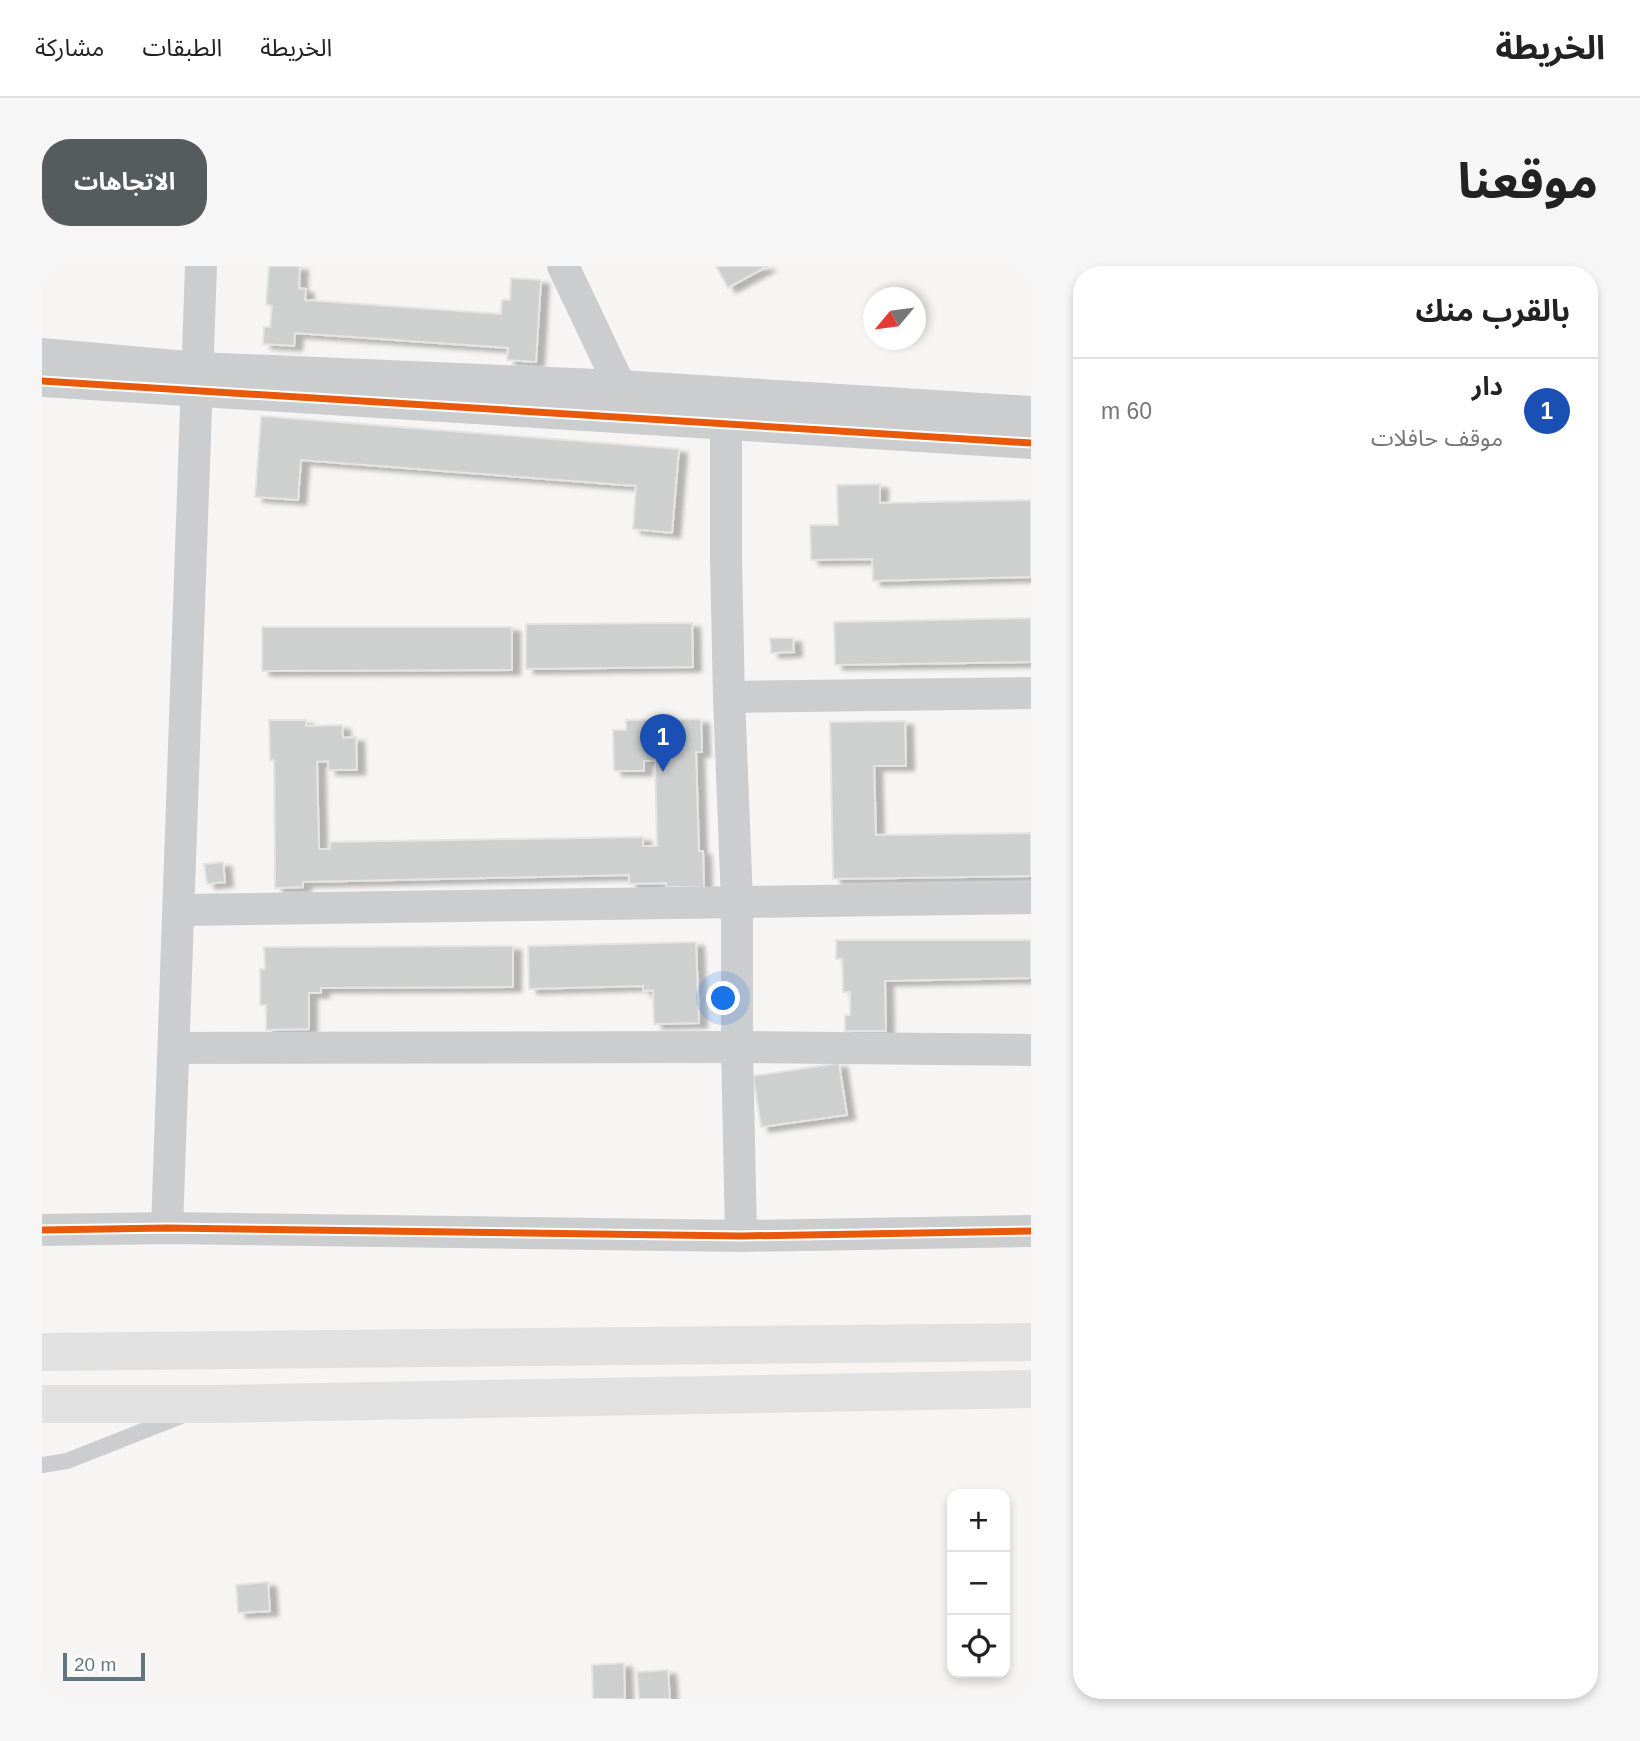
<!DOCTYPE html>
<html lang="ar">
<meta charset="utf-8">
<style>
:root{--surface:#fff;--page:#f6f6f6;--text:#222;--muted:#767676;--line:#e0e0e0;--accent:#565c5e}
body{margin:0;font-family:Helvetica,"Noto Sans Arabic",sans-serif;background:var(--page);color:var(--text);direction:rtl}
.controls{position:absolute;right:21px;bottom:21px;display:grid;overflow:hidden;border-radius:14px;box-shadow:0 4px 10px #0003}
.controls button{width:63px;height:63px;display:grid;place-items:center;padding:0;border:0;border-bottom:2px solid var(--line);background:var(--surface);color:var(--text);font:35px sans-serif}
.compass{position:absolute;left:821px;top:21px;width:63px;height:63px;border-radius:50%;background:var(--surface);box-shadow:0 4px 10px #0003;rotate:241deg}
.scale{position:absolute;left:21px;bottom:18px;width:82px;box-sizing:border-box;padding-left:7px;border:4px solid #61767f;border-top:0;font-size:19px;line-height:24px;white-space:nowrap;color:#61767f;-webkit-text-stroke:5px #fff;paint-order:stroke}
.you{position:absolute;left:682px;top:733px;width:24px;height:24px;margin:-18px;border:5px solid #fff;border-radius:50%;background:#1a73e8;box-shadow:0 0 0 10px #1a73e833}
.badge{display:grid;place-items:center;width:46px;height:46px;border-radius:50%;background:var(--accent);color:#fff;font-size:23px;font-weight:700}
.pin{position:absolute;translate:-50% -58px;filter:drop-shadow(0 2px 4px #0008)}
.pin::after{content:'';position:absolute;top:37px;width:24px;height:21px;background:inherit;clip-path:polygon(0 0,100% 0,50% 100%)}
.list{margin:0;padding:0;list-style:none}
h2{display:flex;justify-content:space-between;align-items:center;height:91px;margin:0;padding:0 28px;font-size:30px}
h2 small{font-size:23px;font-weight:400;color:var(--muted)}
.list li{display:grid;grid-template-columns:46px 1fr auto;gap:21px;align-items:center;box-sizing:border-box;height:98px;padding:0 28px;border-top:2px solid var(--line)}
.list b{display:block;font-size:26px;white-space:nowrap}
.list p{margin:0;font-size:23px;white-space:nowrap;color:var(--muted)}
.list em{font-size:23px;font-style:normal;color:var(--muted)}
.icon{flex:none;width:38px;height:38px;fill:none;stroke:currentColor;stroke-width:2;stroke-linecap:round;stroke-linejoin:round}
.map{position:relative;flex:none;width:989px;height:1433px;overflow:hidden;direction:ltr;border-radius:28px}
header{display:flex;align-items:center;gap:42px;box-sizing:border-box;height:98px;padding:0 35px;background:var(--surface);border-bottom:2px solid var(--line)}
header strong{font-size:33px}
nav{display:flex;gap:38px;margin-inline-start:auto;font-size:24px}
.intro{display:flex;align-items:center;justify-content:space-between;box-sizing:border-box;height:168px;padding:0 42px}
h1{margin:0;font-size:49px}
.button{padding:18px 32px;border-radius:28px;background:var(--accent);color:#fff;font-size:24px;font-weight:700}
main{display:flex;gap:42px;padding:0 42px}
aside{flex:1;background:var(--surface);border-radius:28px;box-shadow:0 4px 10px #0003}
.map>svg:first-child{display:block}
.building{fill:#ced0d0;stroke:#e5e4e4;stroke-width:2;filter:url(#shadow)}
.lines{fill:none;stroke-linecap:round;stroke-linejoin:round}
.lane{stroke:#cccdce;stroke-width:16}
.street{stroke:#cccdce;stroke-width:32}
.highway{stroke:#e0e1e0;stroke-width:38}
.cycleway-casing{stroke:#fff;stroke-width:11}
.cycleway{stroke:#e8590c;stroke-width:7}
</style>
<header>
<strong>الخريطة</strong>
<nav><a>الخريطة</a><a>الطبقات</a><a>مشاركة</a></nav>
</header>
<div class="intro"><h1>موقعنا</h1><a class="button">الاتجاهات</a></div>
<main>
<aside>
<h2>بالقرب منك<small></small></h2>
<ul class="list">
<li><span class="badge" style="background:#1a4fb4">1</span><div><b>دار</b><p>موقف حافلات</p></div><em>60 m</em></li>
</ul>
</aside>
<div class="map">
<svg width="989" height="1433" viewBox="0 0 989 1433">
<defs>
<filter id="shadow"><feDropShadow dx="8" dy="4.5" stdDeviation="2" flood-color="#0004"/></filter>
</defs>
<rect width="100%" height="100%" fill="#f6f5f4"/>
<!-- building -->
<g class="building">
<polygon points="227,0 258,0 257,22 264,23 263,34 459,48 460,34 468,34 469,12 499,14 494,96 465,94 466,82 253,67 252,80 221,78 222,61 228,61 230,40 224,38"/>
<polygon points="674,0 726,0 686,22"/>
<polygon points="219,150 637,183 630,267 591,263 594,220 259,194 256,234 213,231"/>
<polygon points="838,218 838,237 989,234 989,311 831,315 830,293 769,294 768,259 796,259 795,219"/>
<polygon points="989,352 989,396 793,399 792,356"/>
<polygon points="650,357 651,401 484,403 484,358"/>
<polygon points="220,361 470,361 470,404 220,405"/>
<polygon points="728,372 751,372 752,386 729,387"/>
<polygon points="659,453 660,486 654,486 657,585 661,585 662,621 624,621 624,617 587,618 587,609 261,616 261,621 233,622 232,494 228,495 227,454 264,454 264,460 300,459 301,472 314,471 315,504 286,504 286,495 275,496 277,583 288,583 288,576 601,571 601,580 615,580 613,495 602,495 602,505 572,505 571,464 584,464 584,454"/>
<polygon points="863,455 864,500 832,500 834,569 989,567 989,610 791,613 788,456"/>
<polygon points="181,596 183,616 165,618 162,598"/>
<polygon points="794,674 989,674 989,712 843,715 844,765 803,765 803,749 808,749 808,726 801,726 800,693 794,693"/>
<polygon points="654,676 657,757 612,758 611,724 601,725 601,720 487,723 486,680"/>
<polygon points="471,680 471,721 279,722 279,727 267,727 267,763 224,764 224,739 218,739 218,703 223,703 222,681"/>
<polygon points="797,797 805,849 719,861 711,810"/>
<polygon points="226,1316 228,1345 196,1347 194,1319"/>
<polygon points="582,1397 583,1433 551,1433 550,1399"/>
<polygon points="626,1404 628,1433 597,1433 595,1406"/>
</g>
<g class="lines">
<!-- lane -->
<polyline class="lane" points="0,1199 25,1195 139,1150"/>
<!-- street -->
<g class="street">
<polyline points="521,0 578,120"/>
<polyline points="0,88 156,102 578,120 989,146"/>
<polyline points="0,115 989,177"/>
<polyline points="684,139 684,293 687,431 695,636 695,781 699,970"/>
<polyline points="687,431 989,427"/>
<polyline points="137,644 989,632"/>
<polyline points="132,782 695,781 989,784"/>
<polyline points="125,962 159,0"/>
<polyline points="0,964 125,962 699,970 989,965"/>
</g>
<!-- highway -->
<g class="highway">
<polyline points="0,1086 989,1076"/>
<polyline points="0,1138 172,1138 989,1123"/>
</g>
<!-- cycleway casing -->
<g class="cycleway-casing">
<g id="cycleway">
<polyline points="0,115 989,177"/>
<polyline points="0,964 125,962 699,970 989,965"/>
</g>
</g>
<!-- cycleway -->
<use href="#cycleway" class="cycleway"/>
</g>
</svg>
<div class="controls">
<button>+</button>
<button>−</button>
<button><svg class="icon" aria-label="locate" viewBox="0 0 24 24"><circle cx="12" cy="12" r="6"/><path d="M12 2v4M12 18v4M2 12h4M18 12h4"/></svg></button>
</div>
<svg class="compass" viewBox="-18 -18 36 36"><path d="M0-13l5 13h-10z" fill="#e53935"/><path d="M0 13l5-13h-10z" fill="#767676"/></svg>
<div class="scale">20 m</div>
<div class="you"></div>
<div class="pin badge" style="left:621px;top:506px;background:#1a4fb4">1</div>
</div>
</main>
